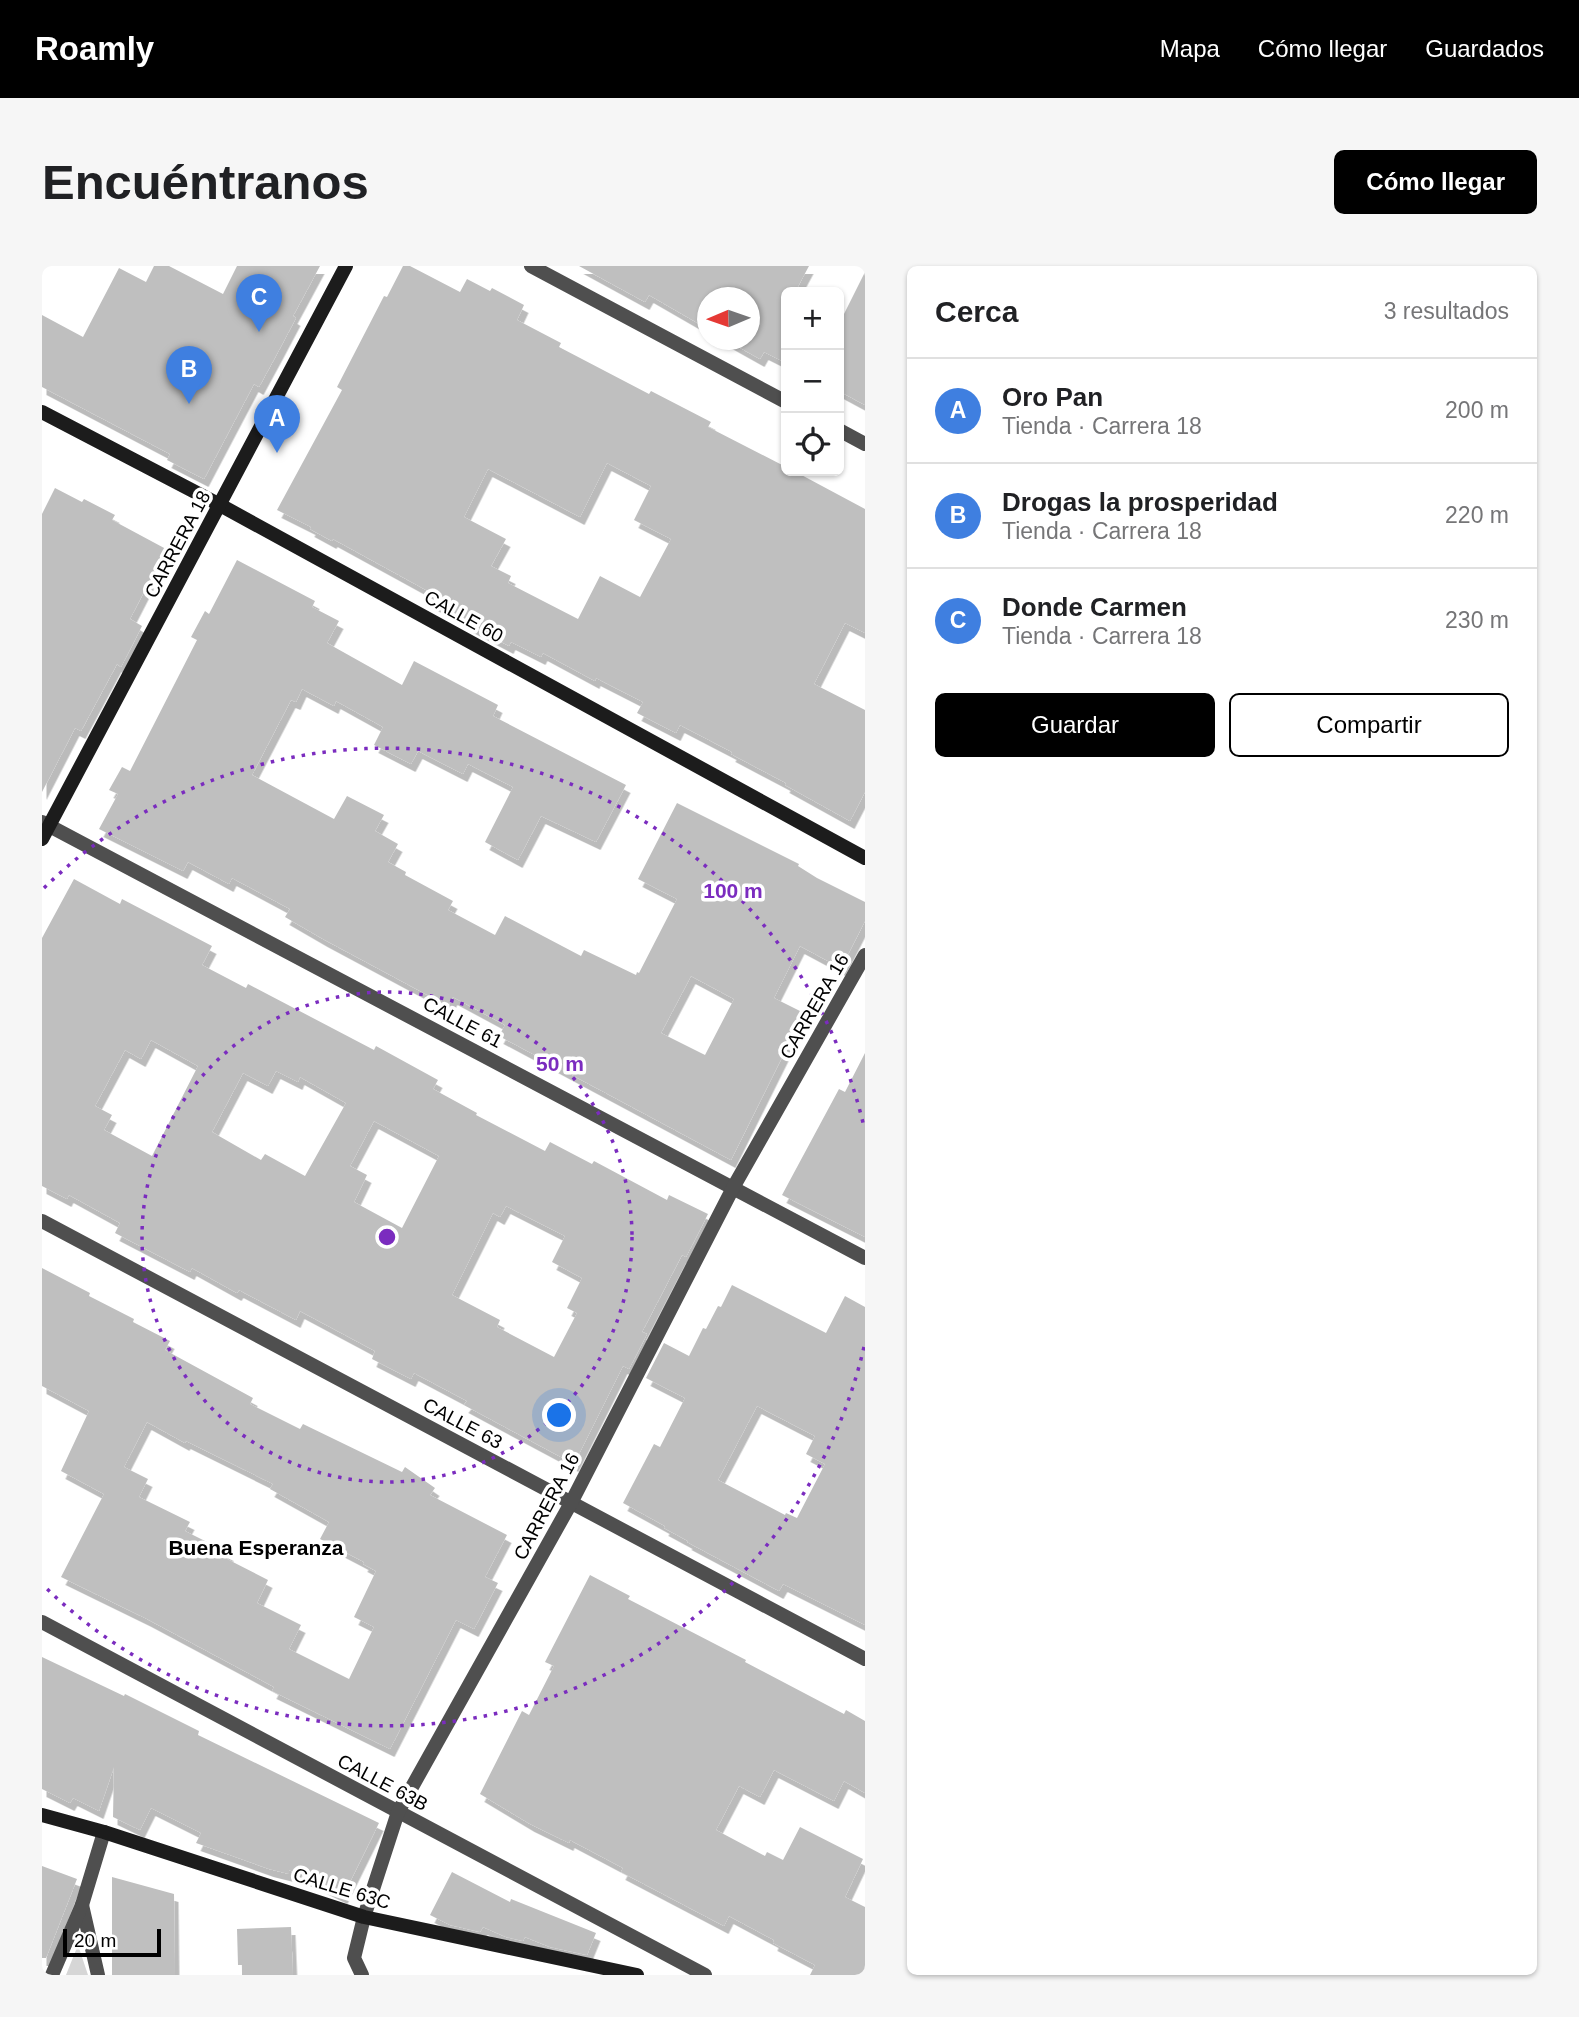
<!DOCTYPE html>
<html lang="es">
<meta charset="utf-8">
<style>
:root{--surface:#fff;--page:#f6f6f6;--text:#202124;--muted:#757577;--line:#e0e0e0;--accent:#000}
body{margin:0;font-family:Arial,sans-serif;background:var(--page);color:var(--text)}
.controls{position:absolute;right:21px;top:21px;display:grid;overflow:hidden;border-radius:10px;box-shadow:0 2px 5px #0004}
.controls button{width:63px;height:63px;display:grid;place-items:center;padding:0;border:0;border-bottom:2px solid var(--line);background:var(--surface);color:var(--text);font:35px sans-serif}
.compass{position:absolute;left:655px;top:21px;width:63px;height:63px;border-radius:50%;background:var(--surface);box-shadow:0 2px 5px #0004;rotate:268deg}
.scale{position:absolute;left:21px;bottom:18px;width:98px;box-sizing:border-box;padding-left:7px;border:4px solid #000;border-top:0;font-size:19px;line-height:24px;white-space:nowrap;color:#000;-webkit-text-stroke:5px #fff;paint-order:stroke}
.you{position:absolute;left:518px;top:1150px;width:24px;height:24px;margin:-18px;border:5px solid #fff;border-radius:50%;background:#1a73e8;box-shadow:0 0 0 10px #1a73e833}
.badge{display:grid;place-items:center;width:46px;height:46px;border-radius:50%;background:var(--accent);color:#fff;font-size:23px;font-weight:700}
.pin{position:absolute;translate:-50% -58px;filter:drop-shadow(0 2px 4px #0008)}
.pin::after{content:'';position:absolute;top:37px;width:24px;height:21px;background:inherit;clip-path:polygon(0 0,100% 0,50% 100%)}
.list{margin:0;padding:0;list-style:none}
h2{display:flex;justify-content:space-between;align-items:center;height:91px;margin:0;padding:0 28px;font-size:30px}
h2 small{font-size:23px;font-weight:400;color:var(--muted)}
.list li{display:grid;grid-template-columns:46px 1fr auto;gap:21px;align-items:center;box-sizing:border-box;height:105px;padding:0 28px;border-top:2px solid var(--line)}
.list b{display:block;font-size:26px;white-space:nowrap}
.list p{margin:0;font-size:23px;white-space:nowrap;color:var(--muted)}
.list em{font-size:23px;font-style:normal;color:var(--muted)}
.actions{display:flex;gap:14px;padding:21px 28px}
.actions a{flex:1;padding:16px 0;border:2px solid var(--accent);border-radius:10px;text-align:center;font-size:24px;color:var(--accent)}
.actions .main{background:var(--accent);color:#fff}
.icon{flex:none;width:38px;height:38px;fill:none;stroke:currentColor;stroke-width:2;stroke-linecap:round;stroke-linejoin:round}
.map{position:relative;flex:none;width:823px;height:1709px;overflow:hidden;border-radius:10px}
header{display:flex;align-items:center;gap:42px;box-sizing:border-box;height:98px;padding:0 35px;background:var(--accent);color:#fff}
header strong{font-size:33px}
nav{display:flex;gap:38px;margin-inline-start:auto;font-size:24px}
.intro{display:flex;align-items:center;justify-content:space-between;box-sizing:border-box;height:168px;padding:0 42px}
h1{margin:0;font-size:49px}
.button{padding:18px 32px;border-radius:10px;background:var(--accent);color:#fff;font-size:24px;font-weight:700}
main{display:flex;gap:42px;padding:0 42px}
aside{flex:1;background:var(--surface);border-radius:10px;box-shadow:0 2px 5px #0004}
.map>svg:first-child{display:block}
.green{fill:#d6d6d6}
.building{fill:#bfbfbf;fill-rule:evenodd;filter:url(#shadow)}
.lines{fill:none;stroke-linecap:round;stroke-linejoin:round}
.street{stroke:#4f4f4f;stroke-width:14}
.secondary{stroke:#1c1c1c;stroke-width:14}
.ring{fill:none;stroke:#7b2cbf;stroke-width:3.5;stroke-dasharray:3.5 7}
.labels{text-anchor:middle;stroke-width:7;stroke-linejoin:round;paint-order:stroke}
.street-label{font-size:19px;fill:#000;stroke:#fff}
.neighbourhood-label{font-size:21px;font-weight:bold;fill:#000;stroke:#fff}
.centre{fill:#7b2cbf;stroke:#fff;stroke-width:3.5}
.ring-label{font-size:21px;text-anchor:middle;font-weight:bold;fill:#7b2cbf;stroke:#fff;stroke-width:7;stroke-linejoin:round;paint-order:stroke}
</style>
<header>
<strong>Roamly</strong>
<nav><a>Mapa</a><a>Cómo llegar</a><a>Guardados</a></nav>
</header>
<div class="intro"><h1>Encuéntranos</h1><a class="button">Cómo llegar</a></div>
<main>
<div class="map">
<svg width="823" height="1709" viewBox="0 0 823 1709">
<defs>
<filter id="shadow"><feDropShadow dx="4.5" dy="8" stdDeviation="0" flood-color="#0004"/></filter>
</defs>
<rect width="100%" height="100%" fill="#fff"/>
<!-- green -->
<polygon class="green" points="36,1679 46,1709 24,1709"/>
<!-- building -->
<g class="building">
<polygon points="112,0 127,0 181,28 195,0 278,0 251,50 254,52 236,86 217,121 212,118 162,213 125,194 128,188 0,121 0,49 41,71 77,2 104,16"/>
<path d="M361 0H368L418 26 425 13 448 25 450 22 482 39 475 54 519 77 517 81 607 128 609 125 669 156 666 161 744 201V205H752L823 243V367L803 357 772 418 823 444V526L808 555 743 519 744 517 689 488 690 486 638 459 634 467 595 447 601 436 554 412 553 415 501 387 499 391 469 376 467 380 427 359 428 356 391 337 395 330 291 273 290 275 268 263 269 261 235 244 300 124 295 121 342 30 345 31ZM565 197 609 220 592 254 629 273 598 331 558 310 536 353 466 317 469 310 449 300 464 273 422 251 446 203 538 251Z"/>
<polygon points="537,0 767,0 753,26 744,26 744,97 722,86 718,93 684,74 708,74 708,32 666,32 666,63 607,29 603,36"/>
<polygon points="823,6 823,139 797,125 797,58"/>
<polygon points="13,222 40,236 42,233 73,249 70,254 124,283 88,353 100,360 79,401 75,398 39,465 33,462 0,526 0,248"/>
<path d="M195 294 273 335 270 341 297 355 285 377 360 419 372 395 456 439 451 450 584 519 554 576 499 550 476 594 443 576 471 521 426 498 421 508 376 485 369 498 332 479 341 461 294 435 292 440 260 423 254 436 249 434 210 509 292 553 305 530 342 549 333 565 356 578 346 596 364 606 363 609 411 635 406 644 453 669 463 650 539 690 542 684 594 709 595 706 597 707 635 633 596 613 635 537 757 598 756 600 775 612 823 636V655L799 702 758 680 732 732 762 747 689 894 457 770 463 759 411 731 406 740 281 673 243 651 248 643 190 612 187 618 146 596 141 605 57 563 76 528 67 524 80 501 88 505 155 374 149 371 163 345 167 348ZM649 710 692 733 663 789 619 767Z"/>
<path d="M32 613 78 638 80 633 170 680 160 699 204 722 206 718 332 784 334 780 396 814 391 823 435 847 434 849 503 885 508 876 550 898 552 895 625 934 627 929 666 948 644 991 640 989 600 1066 605 1068 587 1103 581 1100 532 1198 422 1139 425 1135 372 1107 369 1113 330 1093 333 1085 258 1045 254 1054 197 1024 195 1027 150 1002 148 1006 73 967 78 957 27 929 25 933 0 920V672ZM109 774 156 800 110 890 62 864 70 849 53 840 83 784 99 793ZM234 805 256 816 258 811 304 837 263 910 223 888 219 894 170 866 201 807 226 820ZM332 855 397 890 360 962 312 936 325 909 308 900ZM464 940 523 970 510 996 540 1012 525 1042 535 1047 512 1091 455 1061 458 1054 410 1029 451 947 458 951Z"/>
<polygon points="823,787 823,971 740,929 797,823 803,826"/>
<path d="M0 1002 48 1027 47 1030 92 1053 91 1056 128 1075 123 1084 211 1132 208 1138 258 1163 261 1158 360 1206 363 1201 393 1222 388 1229 465 1269 443 1311 456 1317 432 1363 414 1354 348 1483 230 1425 232 1421 105 1353 19 1311 62 1228 19 1205 47 1145 0 1120ZM105 1156 143 1177 144 1175 231 1218 228 1223 287 1256 278 1273 322 1296 321 1298 334 1305 312 1351 332 1361 307 1413 247 1383 259 1359 215 1337 226 1314 185 1293 187 1287 143 1265 148 1256 97 1231 106 1213 82 1201Z"/>
<path d="M690 1019 784 1067 803 1030 823 1041V1359L741 1318 737 1325 645 1276 646 1275 622 1262 623 1260 581 1237 612 1178 618 1181 643 1132 604 1112 622 1077 647 1090 661 1062 664 1063 676 1040 679 1041ZM715 1140 773 1170 764 1188 783 1198 755 1252 744 1247 743 1249 676 1214Z"/>
<polygon points="548,1309 588,1330 586,1333 704,1394 703,1396 802,1448 804,1444 823,1455 823,1527 802,1515 792,1535 732,1504 718,1531 697,1520 674,1564 723,1590 725,1586 741,1594 758,1561 821,1593 803,1631 823,1641 823,1709 768,1709 773,1699 731,1677 732,1674 687,1650 682,1660 579,1606 581,1602 528,1574 527,1577 488,1558 438,1528 480,1445 487,1449 512,1400 503,1396"/>
<polygon points="0,1391 82,1430 83,1428 157,1465 156,1469 337,1557 301,1630 247,1604 247,1608 227,1603 154,1577 159,1567 109,1542 98,1564 71,1551 72,1501 57,1545 31,1532 28,1537 0,1523"/>
<polygon points="0,1600 35,1613 4,1692 0,1692"/>
<polygon points="410,1606 468,1636 469,1633 554,1667 545,1689 508,1681 483,1671 481,1675 464,1671 441,1661 438,1666 408,1659 388,1649"/>
<polygon points="70,1611 132,1628 133,1709 70,1709"/>
<polygon points="249,1661 251,1709 200,1709 200,1699 196,1699 195,1663"/>
</g>
<g class="lines">
<!-- street -->
<g class="street">
<polyline points="489,0 744,136"/>
<polyline points="797,164 823,178"/>
<polyline points="0,556 823,992"/>
<polyline points="0,955 823,1393"/>
<polyline points="0,1356 663,1709"/>
<polyline points="40,1639 56,1709"/>
<polyline points="10,1709 40,1639 62,1566"/>
<polyline points="320,1709 312,1692 322,1651 356,1546 529,1237 692,920 823,689"/>
</g>
<!-- secondary -->
<g class="secondary">
<polyline points="0,146 178,239 823,592"/>
<polyline points="0,573 304,0"/>
<polyline points="0,1549 62,1566 322,1651 595,1709"/>
</g>
</g>
<!-- distance rings -->
<g class="ring">
<circle cx="345" cy="971" r="245"/>
<path d="M822 1081A490 490 0 0 1 2 1320M2 622A490 490 0 0 1 822 861"/>
</g>
<g class="labels">
<!-- street labels -->
<g class="street-label">
<text transform="translate(135 278) rotate(-62)" y="7">CARRERA 18</text>
<text transform="translate(422 350) rotate(29)" y="7">CALLE 60</text>
<text transform="translate(772 740) rotate(-60)" y="7">CARRERA 16</text>
<text transform="translate(421 756) rotate(28)" y="7">CALLE 61</text>
<text transform="translate(421 1157) rotate(28)" y="7">CALLE 63</text>
<text transform="translate(504 1240) rotate(-62)" y="7">CARRERA 16</text>
<text transform="translate(341 1516) rotate(28)" y="7">CALLE 63B</text>
<text transform="translate(300 1622) rotate(17)" y="7">CALLE 63C</text>
</g>
<!-- neighbourhood labels -->
<g class="neighbourhood-label">
<text x="214" y="1289">Buena Esperanza</text>
</g>
</g>
<circle cx="345" cy="971" r="10" class="centre"/>
<g class="ring-label">
<text x="691" y="632">100 m</text>
<text x="518" y="805">50 m</text>
</g>
</svg>
<div class="controls">
<button>+</button>
<button>−</button>
<button><svg class="icon" aria-label="locate" viewBox="0 0 24 24"><circle cx="12" cy="12" r="6"/><path d="M12 2v4M12 18v4M2 12h4M18 12h4"/></svg></button>
</div>
<svg class="compass" viewBox="-18 -18 36 36"><path d="M0-13l5 13h-10z" fill="#e53935"/><path d="M0 13l5-13h-10z" fill="#757577"/></svg>
<div class="scale">20 m</div>
<div class="you"></div>
<div class="pin badge" style="left:235px;top:187px;background:#3f7fe0">A</div>
<div class="pin badge" style="left:147px;top:138px;background:#3f7fe0">B</div>
<div class="pin badge" style="left:217px;top:66px;background:#3f7fe0">C</div>
</div>
<aside>
<h2>Cerca<small>3 resultados</small></h2>
<ul class="list">
<li><span class="badge" style="background:#3f7fe0">A</span><div><b>Oro Pan</b><p>Tienda · Carrera 18</p></div><em>200 m</em></li>
<li><span class="badge" style="background:#3f7fe0">B</span><div><b>Drogas la prosperidad</b><p>Tienda · Carrera 18</p></div><em>220 m</em></li>
<li><span class="badge" style="background:#3f7fe0">C</span><div><b>Donde Carmen</b><p>Tienda · Carrera 18</p></div><em>230 m</em></li>
</ul>
<div class="actions"><a class="main">Guardar</a><a>Compartir</a></div>
</aside>
</main>
